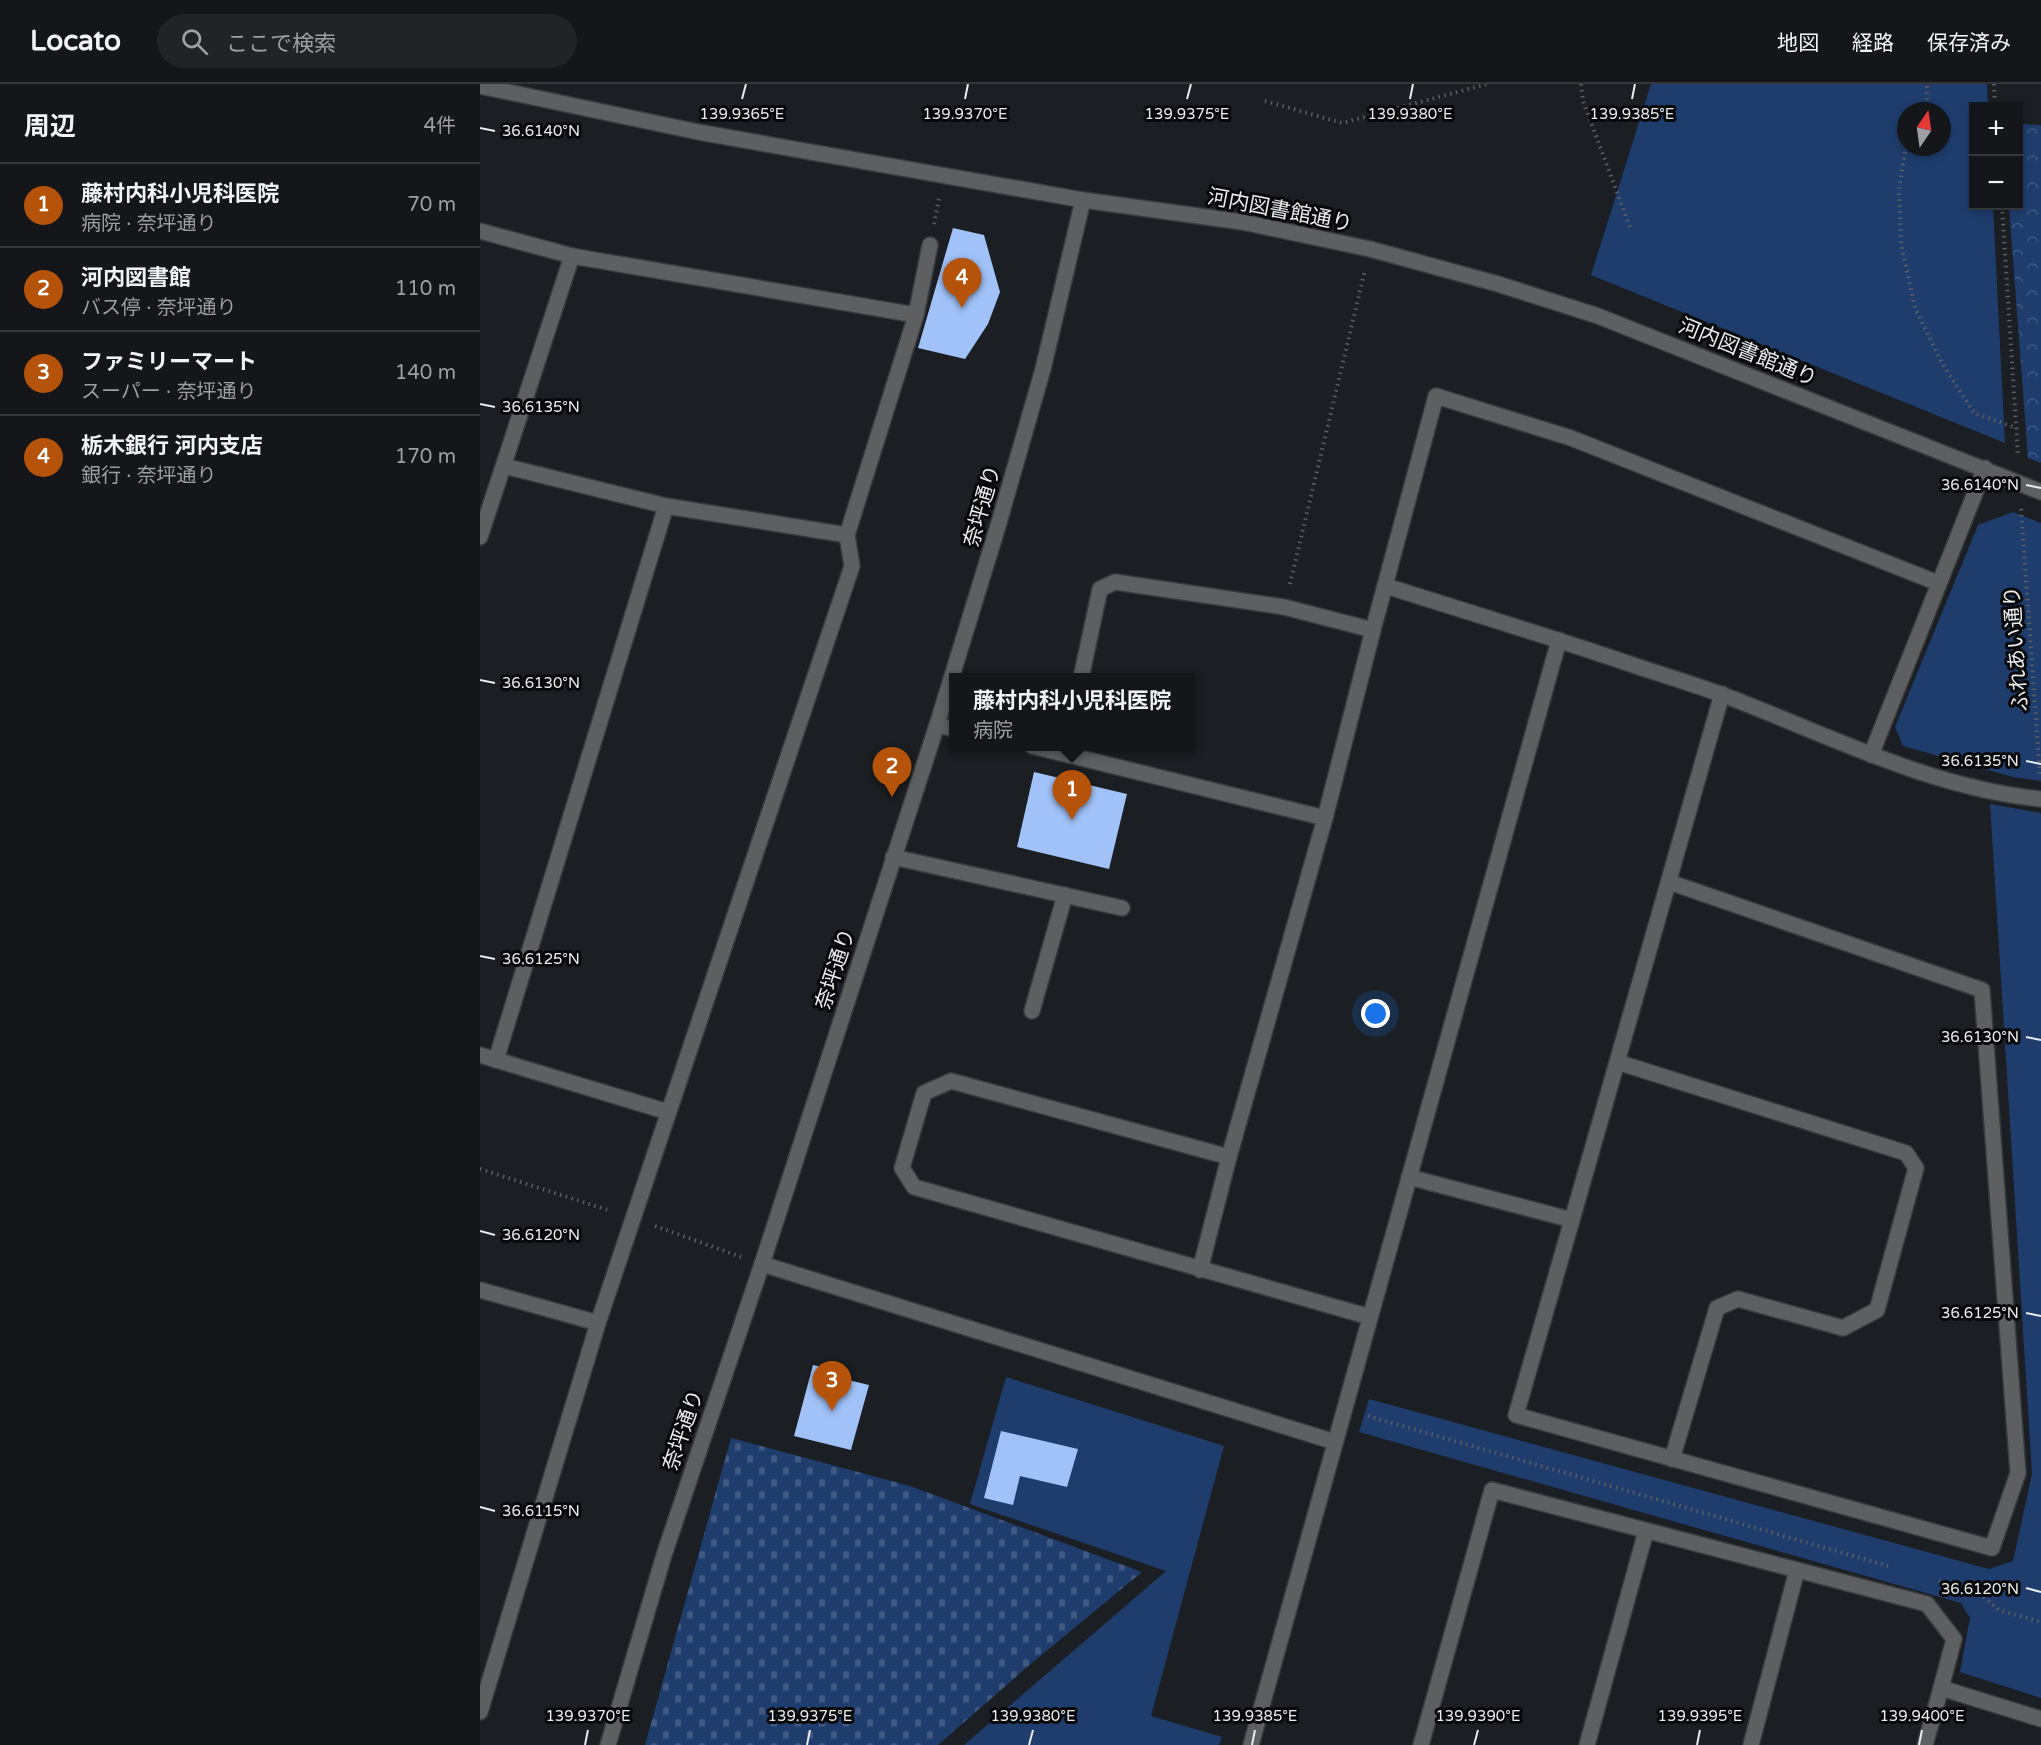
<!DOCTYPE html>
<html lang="ja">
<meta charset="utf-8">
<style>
:root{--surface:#14161a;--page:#212327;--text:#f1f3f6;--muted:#9d9fa2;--line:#333539;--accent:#b45309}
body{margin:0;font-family:"Varela Round","Noto Sans JP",sans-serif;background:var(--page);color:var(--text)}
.controls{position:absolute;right:18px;top:18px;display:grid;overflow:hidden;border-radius:0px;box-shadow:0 3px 9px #0003}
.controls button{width:54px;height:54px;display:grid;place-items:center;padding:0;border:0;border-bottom:2px solid var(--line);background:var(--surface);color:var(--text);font:30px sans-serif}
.compass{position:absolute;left:1417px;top:18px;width:54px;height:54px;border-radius:50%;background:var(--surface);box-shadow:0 3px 9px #0003;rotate:13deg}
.you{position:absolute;left:896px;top:930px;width:21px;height:21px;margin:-15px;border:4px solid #fff;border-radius:50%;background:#1a73e8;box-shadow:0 0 0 9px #1a73e833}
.badge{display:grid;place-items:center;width:39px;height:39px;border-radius:50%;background:var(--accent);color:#fff;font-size:20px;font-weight:700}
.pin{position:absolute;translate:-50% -50px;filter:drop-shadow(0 2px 3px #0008)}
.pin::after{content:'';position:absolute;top:32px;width:21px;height:18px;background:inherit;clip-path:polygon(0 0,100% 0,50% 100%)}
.popup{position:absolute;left:469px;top:589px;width:246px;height:78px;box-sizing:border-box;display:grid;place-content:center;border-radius:0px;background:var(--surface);filter:drop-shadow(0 2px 4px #0005);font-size:20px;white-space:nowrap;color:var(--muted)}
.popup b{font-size:22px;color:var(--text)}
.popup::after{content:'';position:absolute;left:50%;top:100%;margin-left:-12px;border:12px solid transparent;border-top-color:var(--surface)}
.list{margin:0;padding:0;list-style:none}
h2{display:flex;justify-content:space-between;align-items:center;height:78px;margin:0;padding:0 24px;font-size:26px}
h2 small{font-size:20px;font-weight:400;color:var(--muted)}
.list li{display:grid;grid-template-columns:39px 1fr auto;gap:18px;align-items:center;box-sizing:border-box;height:84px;padding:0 24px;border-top:2px solid var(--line)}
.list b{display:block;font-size:22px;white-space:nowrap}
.list p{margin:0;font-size:20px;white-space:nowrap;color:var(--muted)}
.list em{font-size:20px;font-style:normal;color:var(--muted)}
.icon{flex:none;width:33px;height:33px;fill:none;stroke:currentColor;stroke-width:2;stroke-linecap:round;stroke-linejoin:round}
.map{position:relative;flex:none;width:1561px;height:1661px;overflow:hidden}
header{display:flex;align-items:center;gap:36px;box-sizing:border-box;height:84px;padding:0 30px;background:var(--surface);border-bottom:2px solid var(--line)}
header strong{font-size:28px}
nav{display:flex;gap:33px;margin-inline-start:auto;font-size:21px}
.search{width:420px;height:54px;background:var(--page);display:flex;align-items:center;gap:15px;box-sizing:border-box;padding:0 21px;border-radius:33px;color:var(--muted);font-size:22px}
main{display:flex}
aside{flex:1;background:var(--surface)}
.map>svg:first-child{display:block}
.green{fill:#1e3d6d;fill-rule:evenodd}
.forest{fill:url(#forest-crowns)}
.cemetery{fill:url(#cemetery-stones)}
.building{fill:#a0c2f9}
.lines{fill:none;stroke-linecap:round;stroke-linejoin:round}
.minor-casing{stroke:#383b3e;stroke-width:18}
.tertiary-casing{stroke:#383b3e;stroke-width:18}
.path{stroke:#5c5f62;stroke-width:4;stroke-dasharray:1.5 4.5;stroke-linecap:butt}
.minor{stroke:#5d5f61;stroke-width:15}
.tertiary{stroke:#5d5f61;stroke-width:15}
.ticks{fill:none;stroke:#e9ebed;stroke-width:2}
.labels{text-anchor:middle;stroke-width:6;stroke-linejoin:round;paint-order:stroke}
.street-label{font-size:21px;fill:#e9ebed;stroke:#07080a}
.ticks-label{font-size:15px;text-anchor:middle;fill:#e9ebed;stroke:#07080a;stroke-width:6;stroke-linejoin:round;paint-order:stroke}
</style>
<header>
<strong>Locato</strong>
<div class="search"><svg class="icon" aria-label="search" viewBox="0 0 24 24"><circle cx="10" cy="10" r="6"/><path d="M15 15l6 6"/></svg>ここで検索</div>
<nav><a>地図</a><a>経路</a><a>保存済み</a></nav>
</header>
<main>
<aside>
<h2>周辺<small>4件</small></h2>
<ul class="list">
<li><span class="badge">1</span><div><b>藤村内科小児科医院</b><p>病院 · 奈坪通り</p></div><em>70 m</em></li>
<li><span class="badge">2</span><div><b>河内図書館</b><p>バス停 · 奈坪通り</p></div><em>110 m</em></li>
<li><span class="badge">3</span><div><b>ファミリーマート</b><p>スーパー · 奈坪通り</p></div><em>140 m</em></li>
<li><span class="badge">4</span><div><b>栃木銀行 河内支店</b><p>銀行 · 奈坪通り</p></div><em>170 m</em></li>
</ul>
</aside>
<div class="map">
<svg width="1561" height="1661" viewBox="0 0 1561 1661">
<defs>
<pattern id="forest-crowns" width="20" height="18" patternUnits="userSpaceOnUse" patternTransform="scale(1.5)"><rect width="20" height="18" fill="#1e3d6d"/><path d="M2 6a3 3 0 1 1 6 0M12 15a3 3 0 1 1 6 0" fill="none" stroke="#3f5982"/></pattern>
<pattern id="cemetery-stones" width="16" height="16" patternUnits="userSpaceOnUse" patternTransform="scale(1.5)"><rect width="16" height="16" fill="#1e3d6d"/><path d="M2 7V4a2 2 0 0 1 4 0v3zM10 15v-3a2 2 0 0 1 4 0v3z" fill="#3f5982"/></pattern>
</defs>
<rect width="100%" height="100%" fill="#1b1e22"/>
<!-- green -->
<g class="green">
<path d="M1171 0H1507L1508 22H1494V122H1513L1525 359 1111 191ZM1426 27H1462V63H1426Z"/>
<polygon points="1533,428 1561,439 1561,697 1533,693 1423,662 1415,643 1498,441"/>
<polygon points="1510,720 1561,729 1561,1614 1480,1588 1490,1534 1481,1519 879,1348 889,1315 1509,1485 1533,1477 1552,1390"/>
<polygon points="526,1293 744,1362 671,1632 742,1653 739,1661 484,1661 686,1487 490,1420"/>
</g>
<!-- forest -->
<polygon class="forest" points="1539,40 1561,41 1561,379 1548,374 1529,122 1538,122"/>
<!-- cemetery -->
<polygon class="cemetery" points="251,1354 430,1402 662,1488 547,1583 458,1661 165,1661"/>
<!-- building -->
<g class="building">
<polygon points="473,144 504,151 520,208 508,240 485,275 438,264"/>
<polygon points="554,688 647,710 629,785 537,763"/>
<polygon points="333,1281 362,1288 360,1294 389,1301 371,1366 314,1352"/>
<polygon points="521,1347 598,1365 587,1403 540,1392 533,1421 504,1414"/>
</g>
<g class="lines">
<!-- minor casing -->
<g class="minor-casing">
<g id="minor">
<polyline points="0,147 92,172 436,231"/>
<polyline points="24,382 186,422 367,451"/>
<polyline points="0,453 92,172"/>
<path d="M906 502C988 528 1071 553 1153 581 1183 591 1213 600 1243 611 1347 650 1449 704 1561 715"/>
<polyline points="601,594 620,505 635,498 804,523 893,546"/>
<polyline points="457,641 474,645"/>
<polyline points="552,662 845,734"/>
<polyline points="1391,671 1505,384"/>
<polyline points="413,773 642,824"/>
<polyline points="552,927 585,811"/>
<polyline points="0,971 188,1028"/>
<polyline points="16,976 186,422"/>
<polyline points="1137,978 1426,1069 1436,1084 1397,1226 1363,1244 1258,1215 1237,1224 1192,1375"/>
<polyline points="749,1073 471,997 444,1009 422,1084 434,1103 890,1233"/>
<polyline points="929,1093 1092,1136 1242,610"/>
<polyline points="1092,1136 1036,1331 1512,1464 1538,1389 1502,906 1189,798"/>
<polyline points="282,1180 855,1358"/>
<polyline points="720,1186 749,1073 845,734 893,546 956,312 1091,354 1458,499"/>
<polyline points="0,1206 118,1239"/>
<polyline points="0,1628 118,1239 372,482 367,451 436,231 450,161"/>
<polyline points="771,1661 1079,556"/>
<polyline points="941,1661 1012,1406 1447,1520 1474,1555 1461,1604 1561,1635"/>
<polyline points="1107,1661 1166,1447"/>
<polyline points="1271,1661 1317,1486"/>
<polyline points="1445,1661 1461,1604"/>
</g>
</g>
<!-- tertiary casing -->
<g class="tertiary-casing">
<g id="tertiary">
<polyline points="0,2 218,48 603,116 762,138 890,165 1018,200 1118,232 1561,408"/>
<polyline points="128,1661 184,1471 282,1180 457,641 518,442 563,285 603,116"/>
</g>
</g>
<!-- path -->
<g class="path">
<polyline points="1101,0 1103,17 1151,146"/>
<polyline points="1514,0 1515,22"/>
<polyline points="785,17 862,39 1007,0"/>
<polyline points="1444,27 1447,21 1447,0"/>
<polyline points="1426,62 1419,105 1421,160 1435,224 1462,279 1494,329 1536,344"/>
<polyline points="1522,122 1538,372"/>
<polyline points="454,140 459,115"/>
<polyline points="1541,425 1560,692"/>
<polyline points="810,500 885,186"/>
<polyline points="0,1085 131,1127"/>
<polyline points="175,1142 261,1173"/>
<polyline points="888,1332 1408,1482"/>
<polyline points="1459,1497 1498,1508 1519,1526 1561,1538"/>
</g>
<!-- minor -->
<use href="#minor" class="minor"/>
<!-- tertiary -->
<use href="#tertiary" class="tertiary"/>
</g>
<!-- ticks -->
<path class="ticks" d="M262 15 266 0M485 15 488 0M707 15 711 0M930 15 933 0M1152 15 1155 0M0 44 15 47M0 320 15 323M1546 401 1561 404M0 596 15 599M1546 677 1561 680M0 872 15 875M1546 953 1561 956M0 1147 15 1151M1546 1229 1561 1232M0 1423 15 1427M1546 1504 1561 1508M105 1661 108 1646M327 1661 330 1646M549 1661 553 1646M772 1661 775 1646M994 1661 998 1646M1217 1661 1220 1646M1439 1661 1442 1646"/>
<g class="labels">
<!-- street labels -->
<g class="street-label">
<text transform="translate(800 126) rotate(11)" y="7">河内図書館通り</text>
<text transform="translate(1268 268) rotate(22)" y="7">河内図書館通り</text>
<text transform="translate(502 422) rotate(-74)" y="7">奈坪通り</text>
<text transform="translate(1536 565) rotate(-94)" y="7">ふれあい通り</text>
<text transform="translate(355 885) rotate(-72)" y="7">奈坪通り</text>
<text transform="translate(203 1346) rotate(-71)" y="7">奈坪通り</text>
</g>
</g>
<g class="ticks-label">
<text x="262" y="35">139.9365°E</text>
<text x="485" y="35">139.9370°E</text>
<text x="707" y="35">139.9375°E</text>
<text x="930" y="35">139.9380°E</text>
<text x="1152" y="35">139.9385°E</text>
<text x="61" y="52">36.6140°N</text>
<text x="61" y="328">36.6135°N</text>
<text x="1500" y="406">36.6140°N</text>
<text x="61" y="604">36.6130°N</text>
<text x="1500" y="682">36.6135°N</text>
<text x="61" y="880">36.6125°N</text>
<text x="1500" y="958">36.6130°N</text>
<text x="61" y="1156">36.6120°N</text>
<text x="1500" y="1234">36.6125°N</text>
<text x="61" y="1432">36.6115°N</text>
<text x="1500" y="1510">36.6120°N</text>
<text x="108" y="1637">139.9370°E</text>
<text x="330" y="1637">139.9375°E</text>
<text x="553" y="1637">139.9380°E</text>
<text x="775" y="1637">139.9385°E</text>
<text x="998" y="1637">139.9390°E</text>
<text x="1220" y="1637">139.9395°E</text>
<text x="1442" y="1637">139.9400°E</text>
</g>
</svg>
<div class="controls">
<button>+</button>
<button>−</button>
</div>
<svg class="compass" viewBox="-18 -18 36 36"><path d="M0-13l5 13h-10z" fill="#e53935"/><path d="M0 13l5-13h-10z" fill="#9d9fa2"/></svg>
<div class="you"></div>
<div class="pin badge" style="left:592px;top:736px">1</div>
<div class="popup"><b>藤村内科小児科医院</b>病院</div>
<div class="pin badge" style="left:412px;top:713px">2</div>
<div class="pin badge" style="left:352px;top:1327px">3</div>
<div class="pin badge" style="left:482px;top:224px">4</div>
</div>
</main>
